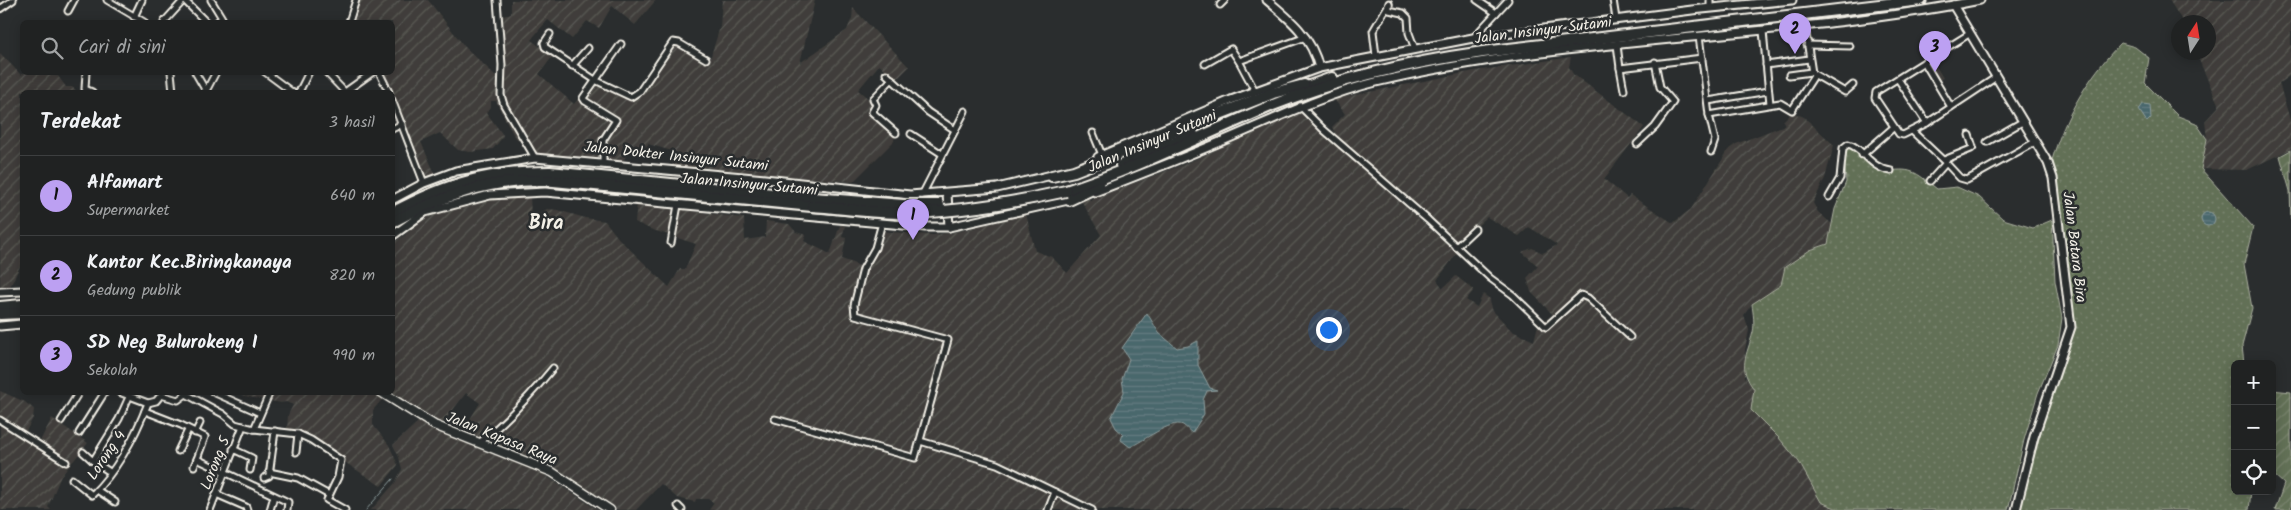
<!DOCTYPE html>
<html lang="id">
<meta charset="utf-8">
<style>
:root{--surface:#202222;--page:#2d2f2f;--text:#f1f3f6;--muted:#a2a4a5;--line:#3d3f40;--accent:#bca0f2}
body{margin:0;font-family:Kalam,sans-serif;background:var(--page);color:var(--text)}
.controls{position:absolute;right:15px;bottom:15px;display:grid;overflow:hidden;border-radius:8px;box-shadow:0 2px 12px #0003}
.controls button{width:45px;height:45px;display:grid;place-items:center;padding:0;border:0;border-bottom:1px solid var(--line);background:var(--surface);color:var(--text);font:25px sans-serif}
.compass{position:absolute;left:2171px;top:15px;width:45px;height:45px;border-radius:50%;background:var(--surface);box-shadow:0 2px 12px #0003;rotate:12deg}
.you{position:absolute;left:1328px;top:329px;width:18px;height:18px;margin:-12px;border:4px solid #fff;border-radius:50%;background:#1a73e8;box-shadow:0 0 0 8px #1a73e833}
.badge{display:grid;place-items:center;width:32px;height:32px;border-radius:50%;background:var(--accent);color:#111;font-size:16px;font-weight:700}
.pin{position:absolute;translate:-50% -41px;filter:drop-shadow(0 1px 2px #0008)}
.pin::after{content:'';position:absolute;top:26px;width:18px;height:15px;background:inherit;clip-path:polygon(0 0,100% 0,50% 100%)}
.list{margin:0;padding:0;list-style:none}
h2{display:flex;justify-content:space-between;align-items:center;height:65px;margin:0;padding:0 20px;font-size:21px}
h2 small{font-size:16px;font-weight:400;color:var(--muted)}
.list li{display:grid;grid-template-columns:32px 1fr auto;gap:15px;align-items:center;box-sizing:border-box;height:80px;padding:0 20px;border-top:1px solid var(--line)}
.list b{display:block;font-size:19px;white-space:nowrap}
.list p{margin:0;font-size:16px;white-space:nowrap;color:var(--muted)}
.list em{font-size:16px;font-style:normal;color:var(--muted)}
.icon{flex:none;width:28px;height:28px;fill:none;stroke:currentColor;stroke-width:2;stroke-linecap:round;stroke-linejoin:round}
.map{position:relative;flex:none;width:2291px;height:510px;overflow:hidden}
.search{position:absolute;background:var(--surface);box-shadow:0 2px 12px #0003;left:20px;top:20px;width:375px;height:55px;display:flex;align-items:center;gap:12px;box-sizing:border-box;padding:0 18px;border-radius:8px;color:var(--muted);font-size:19px}
.panel{position:absolute;background:var(--surface);box-shadow:0 2px 12px #0003;left:20px;top:90px;width:375px;height:305px;border-radius:8px}
.map>svg:first-child{display:block}
.built{fill:#3f3e3a}
.industrial{fill:url(#industrial-furrows);fill-rule:evenodd}
.grass{fill:url(#grass-dots);stroke:#abb09f}
.garden{fill:url(#garden-furrows);stroke:#abb09f}
.water{fill:url(#water-rules);stroke:#8e9e9e}
.lines{fill:none;stroke-linecap:round;stroke-linejoin:round}
.stream{stroke:#8e9e9e;stroke-width:1}
.minor-casing{stroke:#f4f1e8;stroke-width:9}
.tertiary-casing{stroke:#f4f1e8;stroke-width:11}
.secondary-casing{stroke:#f4f1e8;stroke-width:11}
.motorway-casing{stroke:#f4f1e8;stroke-width:14}
.minor{stroke:#2a2d2e;stroke-width:5}
.tertiary{stroke:#2a2d2e;stroke-width:7}
.secondary{stroke:#2a2d2e;stroke-width:8}
.motorway{stroke:#2a2d2e;stroke-width:10}
.motorway-bridge-casing{stroke:#f4f1e8;stroke-width:14;stroke-linecap:butt}
.motorway-bridge{stroke:#2a2d2e;stroke-width:10}
.labels{text-anchor:middle;stroke-width:5;stroke-linejoin:round;paint-order:stroke}
.street-label{font-size:15px;fill:#f4f1e8;stroke:#2a2d2e}
.district-label{font-size:20px;font-weight:bold;fill:#f4f1e8;stroke:#2a2d2e}
</style>
<div class="map">
<svg width="2291" height="510" viewBox="0 0 2291 510">
<defs>
<pattern id="industrial-furrows" width="10" height="10" patternUnits="userSpaceOnUse" patternTransform="scale(1.25)"><rect width="10" height="10" fill="#3f3e3a"/><path d="M-1 1l2-2M0 10L10 0M9 11l2-2" fill="none" stroke="#5b5a56"/></pattern>
<pattern id="grass-dots" width="8" height="8" patternUnits="userSpaceOnUse" patternTransform="scale(1.25)"><rect width="8" height="8" fill="#626f56"/><path d="M2 2h.1M6 6h.1" fill="none" stroke="#79846e" stroke-width="1.8" stroke-linecap="round"/></pattern>
<pattern id="garden-furrows" width="10" height="10" patternUnits="userSpaceOnUse" patternTransform="scale(1.25)"><rect width="10" height="10" fill="#626f56"/><path d="M-1 1l2-2M0 10L10 0M9 11l2-2" fill="none" stroke="#79846e"/></pattern>
<pattern id="water-rules" width="6" height="5" patternUnits="userSpaceOnUse" patternTransform="scale(1.25)"><rect width="6" height="5" fill="#4a676c"/><path d="M0 2.5h6" fill="none" stroke="#657d81"/></pattern>
</defs>
<rect width="100%" height="100%" fill="#2a2d2e"/>
<filter id="ink" filterUnits="userSpaceOnUse"><feTurbulence type="fractalNoise" baseFrequency=".02" numOctaves="2"/><feDisplacementMap in="SourceGraphic" scale="10" xChannelSelector="R" yChannelSelector="G"/><feConvolveMatrix kernelMatrix="1 2 1 2 8 2 1 2 1" color-interpolation-filters="sRGB"/></filter>
<g filter="url(#ink)">
<!-- built -->
<polygon class="built" points="1934,63 1943,78 1937,82 1928,67"/>
<!-- industrial -->
<g class="industrial">
<polygon points="356,0 428,0 465,47 497,77 498,66 505,61 503,16 511,14 511,0 656,0 635,25 612,6 599,28 587,21 572,39 548,20 539,30 531,40 553,56 539,74 574,104 592,81 627,97 638,98 676,43 709,62 720,27 722,0 815,0 800,63 847,30 852,18 853,8 909,67 897,79 879,65 858,90 875,104 869,112 895,133 894,141 853,182 715,170 671,170 675,155 672,151 648,144 646,148 631,146 622,164 591,158 530,155 524,145 514,136 496,101 491,101 491,107 486,112 503,135 502,138 493,149 470,152 458,150 440,133 421,142 436,176 420,183 393,109 392,92 385,92 383,88 386,81 381,73 392,72 392,22 347,22"/>
<polygon points="2169,0 2291,0 2291,75 2279,83 2291,123 2291,149 2247,170 2201,169 2207,139 2205,121 2219,106 2196,53 2208,52 2208,22 2183,22"/>
<polygon points="0,53 21,75 24,73 48,73 51,75 58,76 66,87 72,87 78,92 22,92 22,262 10,287 0,288"/>
<path d="M1571 57 1569 67 1573 74 1644 127 1604 179 1627 198 1630 195 1673 223 1691 209 1729 149 1736 144 1785 125 1783 121 1792 112 1804 117 1834 145 1825 178 1813 203 1818 212 1832 224 1828 244 1810 250 1781 285 1752 304 1744 315 1749 330 1745 350V377L1754 389 1779 438 1800 463 1821 501 1840 510H709L714 503 708 499H696L695 502 677 498 661 484 636 510H616L564 475 512 450 485 442 462 432 480 403 466 393 442 424 387 394 373 410V425L389 445 398 465 381 486 311 440 287 430 288 415 293 405 286 402 281 403 244 396 238 393 392 392 393 243 405 235 414 225 444 208 497 197 530 195 531 218 547 209 558 210 585 218 605 221 619 239 669 287 680 269H685L696 244 650 229 635 222 637 204 744 218 745 240 765 237 766 221 789 224 796 232 806 235 804 241 830 254 840 225 845 226 842 237 846 238 842 259 860 266 872 246 878 231 933 235 960 231 1026 214 1035 251 1052 257 1067 273 1101 235 1082 202 1088 198 1090 200 1097 197 1185 164 1303 110 1332 136 1336 135 1332 127 1345 114 1334 99 1474 71ZM1401 203 1457 245 1487 217 1519 236 1529 227 1557 245 1543 253 1532 248 1522 252 1538 266 1527 278 1531 292 1553 315 1538 325 1534 341 1512 331 1491 309 1490 299 1483 294 1477 307 1466 300 1474 290 1456 276 1443 288 1437 280 1457 253Z"/>
<polygon points="0,391 25,402 34,409 33,418 25,433 40,441 52,418 88,443 61,476 48,507 51,510 0,510"/>
<polygon points="419,421 440,432 540,472 598,510 371,510 395,483 402,469 399,457 393,445"/>
</g>
<!-- grass -->
<g class="grass">
<path d="M2121 43 2135 47 2149 58 2145 83 2178 116 2196 123 2207 139 2201 169 2253 227 2244 264 2252 308 2242 346 2244 364H2235V491H2251L2249 510H2019L2071 324 2049 172C2060 124 2087 77 2121 43Z"/>
<path d="M1852 146 1883 172C1912 167 1914 171 1937 189L1957 187 1979 197 2003 219 2033 228 2052 220 2055 281 2062 318 2058 345 2038 393 2024 440 2008 510H1840L1821 502 1799 462 1779 438 1751 410 1754 389C1737 367 1747 356 1753 332 1755 324 1753 313 1752 304L1781 285 1785 267 1810 250 1828 244 1835 209 1846 182 1844 151Z"/>
</g>
<!-- garden -->
<g class="garden">
<polygon points="2291,150 2291,220 2290,191 2280,156"/>
<polygon points="2272,390 2291,392 2291,510 2275,510 2284,484 2274,475 2275,454 2272,453"/>
</g>
<!-- water -->
<g class="water">
<polygon points="2143,104 2150,105 2151,118 2147,122 2139,110"/>
<circle cx="2208" cy="219" r="7"/>
<path d="M1147 313 1159 333 1177 348 1188 346 1198 341V365L1210 388 1217 390 1207 391 1203 400 1204 414 1192 433C1189 431 1186 427 1183 425 1171 419 1142 442 1130 447L1121 440 1123 434 1116 428 1111 418 1124 392 1122 379 1129 359 1122 348Z"/>
</g>
<g class="lines">
<!-- stream -->
<polyline class="stream" points="366,510 393,479"/>
<!-- minor casing -->
<g class="minor-casing">
<g id="minor">
<polyline points="107,0 144,22"/>
<polyline points="184,0 206,22"/>
<polyline points="211,0 222,18 217,22"/>
<polyline points="497,0 502,65 501,95 504,105 535,158"/>
<polyline points="1477,0 1496,13"/>
<polyline points="1613,0 1616,19"/>
<polyline points="1710,0 1710,8"/>
<polyline points="1389,3 1389,10 1403,13 1408,18 1409,33 1415,49"/>
<polyline points="1220,5 1225,0"/>
<polyline points="0,9 13,0"/>
<polyline points="68,11 74,0"/>
<polyline points="134,17 142,0"/>
<polyline points="164,22 184,0"/>
<polyline points="349,22 356,0"/>
<polyline points="1805,27 1812,73 1845,92 1853,85"/>
<polyline points="1763,31 1770,104"/>
<polyline points="550,34 544,43 545,47 595,80 631,97 640,91 673,42 679,43 706,59"/>
<polyline points="1969,34 1876,92 1875,98 1899,134 1903,135 1927,123 1995,78"/>
<polyline points="1699,36 1709,115"/>
<polyline points="1473,38 1508,0"/>
<polyline points="1617,45 1620,68 1702,58"/>
<polyline points="1807,45 1850,46"/>
<polyline points="1376,56 1373,31 1389,4"/>
<polyline points="1239,61 1255,91"/>
<polyline points="1924,62 1951,107"/>
<polyline points="1205,64 1231,49 1239,61 1306,37"/>
<polyline points="1766,65 1809,59"/>
<polyline points="572,66 588,48"/>
<polyline points="1620,68 1624,90"/>
<polyline points="86,72 85,89 92,92"/>
<polyline points="171,72 173,92"/>
<polyline points="195,72 206,91 216,72"/>
<polyline points="265,72 292,92"/>
<polyline points="326,72 344,91"/>
<polyline points="379,72 389,92"/>
<polyline points="886,74 928,112 955,130"/>
<polyline points="1789,75 1811,72"/>
<polyline points="892,79 873,99 876,105 872,112 896,133"/>
<polyline points="1898,79 1927,123"/>
<polyline points="299,92 309,72"/>
<polyline points="345,92 373,72"/>
<polyline points="392,100 424,183"/>
<polyline points="1708,101 1768,91"/>
<polyline points="1300,106 1324,130 1428,220 1490,278 1513,295 1546,327 1581,295 1588,298 1630,337"/>
<polyline points="392,129 402,124"/>
<polyline points="1912,131 1946,163"/>
<polyline points="1093,133 1102,155"/>
<polyline points="911,134 942,154"/>
<polyline points="1987,142 2022,122"/>
<polyline points="1637,144 1655,127 1673,102 1660,87 1655,62"/>
<polyline points="1711,152 1715,140 1709,115 1780,103 1792,110 1814,76"/>
<polyline points="1862,155 1894,127"/>
<polyline points="1944,160 1971,149 1973,147 1969,135"/>
<polyline points="603,163 603,140 616,120 585,101 583,98 621,44"/>
<polyline points="1930,181 1946,163 1960,178 1967,180 2035,142"/>
<polyline points="922,195 965,111"/>
<path d="M1829 197 1840 178 1843 148 1848 144C1863 147 1869 168 1891 171"/>
<polyline points="671,243 678,205"/>
<polyline points="1456,247 1475,229"/>
<polyline points="119,392 148,403 156,401 161,395 178,400 186,394 223,414 235,424 254,429 298,434 311,440 341,460 338,477 327,500 345,510"/>
<polyline points="213,392 260,413"/>
<polyline points="145,411 181,425 205,437 197,459 288,502 287,510"/>
<polyline points="775,419 915,458 948,340 855,315 854,305 863,269 875,248 882,223"/>
<polyline points="0,420 66,462"/>
<polyline points="61,421 79,392"/>
<polyline points="254,429 270,392"/>
<polyline points="79,433 105,392"/>
<polyline points="195,433 200,423"/>
<polyline points="920,441 997,464 1055,492 1048,510"/>
<path d="M479 443C507 421 530 396 553 368"/>
<polyline points="233,449 252,458 250,470"/>
<polyline points="178,451 188,430"/>
<polyline points="83,452 93,461 119,419 129,397"/>
<polyline points="296,452 298,434"/>
<polyline points="93,461 110,472"/>
<polyline points="194,466 197,459"/>
<polyline points="269,472 298,478 329,495"/>
<polyline points="264,478 269,476 275,431"/>
<path d="M72 479 92 495C118 469 135 437 148 403"/>
<polyline points="97,490 115,502"/>
<polyline points="1055,492 1092,510"/>
<polyline points="216,494 246,507 247,510"/>
<polyline points="678,506 682,510"/>
<polyline points="210,510 243,426"/>
<polyline points="270,510 274,496"/>
</g>
</g>
<!-- tertiary casing -->
<g class="tertiary-casing">
<g id="tertiary">
<path d="M1267 0C1290 19 1312 37 1319 68"/>
<polyline points="1953,5 2048,163 2053,178 2071,327 2034,437 2016,510"/>
<polyline points="1098,157 1231,100 1319,68 1473,38 1692,10 1792,0"/>
<path d="M1095 192C1139 175 1183 158 1227 139 1277 118 1323 95 1376 82 1575 35 1780 40 1980 0"/>
<polyline points="947,193 949,227"/>
<polyline points="392,200 424,183 456,171 535,158 765,179 910,195 997,188 1056,174"/>
<polyline points="392,236 425,212 490,195 545,192 925,227 949,227 1073,199"/>
<polyline points="0,292 22,291"/>
<polyline points="0,326 22,324"/>
</g>
</g>
<!-- secondary casing -->
<g class="secondary-casing">
<polyline id="secondary" points="381,392 434,425 552,472 610,510"/>
</g>
<!-- motorway casing -->
<g class="motorway-casing">
<g id="motorway">
<polyline points="1298,90 1332,78"/>
<polyline points="1121,165 1193,134"/>
<polyline points="1052,176 1074,171 1273,93 1304,85"/>
<path d="M1066 191C1138 168 1204 134 1273 105 1340 78 1412 62 1483 52L1921 0"/>
<polyline points="1069,200 1099,186"/>
<path d="M392 213C447 183 488 172 550 172L813 198"/>
<path d="M392 222C441 196 488 180 543 180L812 206"/>
<polyline points="0,307 22,305"/>
<polyline points="0,314 22,313"/>
</g>
</g>
<!-- minor -->
<use href="#minor" class="minor"/>
<!-- tertiary -->
<use href="#tertiary" class="tertiary"/>
<!-- secondary -->
<use href="#secondary" class="secondary"/>
<!-- motorway -->
<use href="#motorway" class="motorway"/>
<!-- motorway-bridge casing -->
<g class="motorway-bridge-casing">
<g id="motorway-bridge">
<polyline points="813,198 903,205 939,205"/>
<path d="M812 206C842 208 873 213 904 213 959 212 1012 203 1066 191"/>
</g>
</g>
<!-- motorway-bridge -->
<use href="#motorway-bridge" class="motorway-bridge"/>
</g>
</g>
<g class="labels">
<!-- street labels -->
<g class="street-label">
<text transform="translate(1543 30) rotate(-7)" y="5">Jalan Insinyur Sutami</text>
<text transform="translate(1152 141) rotate(-23)" y="5">Jalan Insinyur Sutami</text>
<text transform="translate(676 156) rotate(6)" y="5">Jalan Dokter Insinyur Sutami</text>
<text transform="translate(749 184) rotate(5)" y="5">Jalan Insinyur Sutami</text>
<text transform="translate(2075 247) rotate(83)" y="5">Jalan Batara Bira</text>
<text transform="translate(502 438) rotate(22)" y="5">Jalan Kapasa Raya</text>
<text transform="translate(106 455) rotate(-56)" y="5">Lorong 4</text>
<text transform="translate(215 463) rotate(-68)" y="5">Lorong 5</text>
</g>
<!-- district labels -->
<g class="district-label">
<text x="546" y="229">Bira</text>
</g>
</g>
</svg>
<div class="controls">
<button>+</button>
<button>−</button>
<button><svg class="icon" aria-label="locate" viewBox="0 0 24 24"><circle cx="12" cy="12" r="6"/><path d="M12 2v4M12 18v4M2 12h4M18 12h4"/></svg></button>
</div>
<svg class="compass" viewBox="-18 -18 36 36"><path d="M0-13l5 13h-10z" fill="#e53935"/><path d="M0 13l5-13h-10z" fill="#a2a4a5"/></svg>
<div class="you"></div>
<div class="pin badge" style="left:913px;top:240px">1</div>
<div class="pin badge" style="left:1795px;top:54px">2</div>
<div class="pin badge" style="left:1935px;top:72px">3</div>
<div class="search"><svg class="icon" aria-label="search" viewBox="0 0 24 24"><circle cx="10" cy="10" r="6"/><path d="M15 15l6 6"/></svg>Cari di sini</div>
<section class="panel">
<h2>Terdekat<small>3 hasil</small></h2>
<ul class="list">
<li><span class="badge">1</span><div><b>Alfamart</b><p>Supermarket</p></div><em>640 m</em></li>
<li><span class="badge">2</span><div><b>Kantor Kec.Biringkanaya</b><p>Gedung publik</p></div><em>820 m</em></li>
<li><span class="badge">3</span><div><b>SD Neg Bulurokeng I</b><p>Sekolah</p></div><em>990 m</em></li>
</ul>
</section>
</div>
